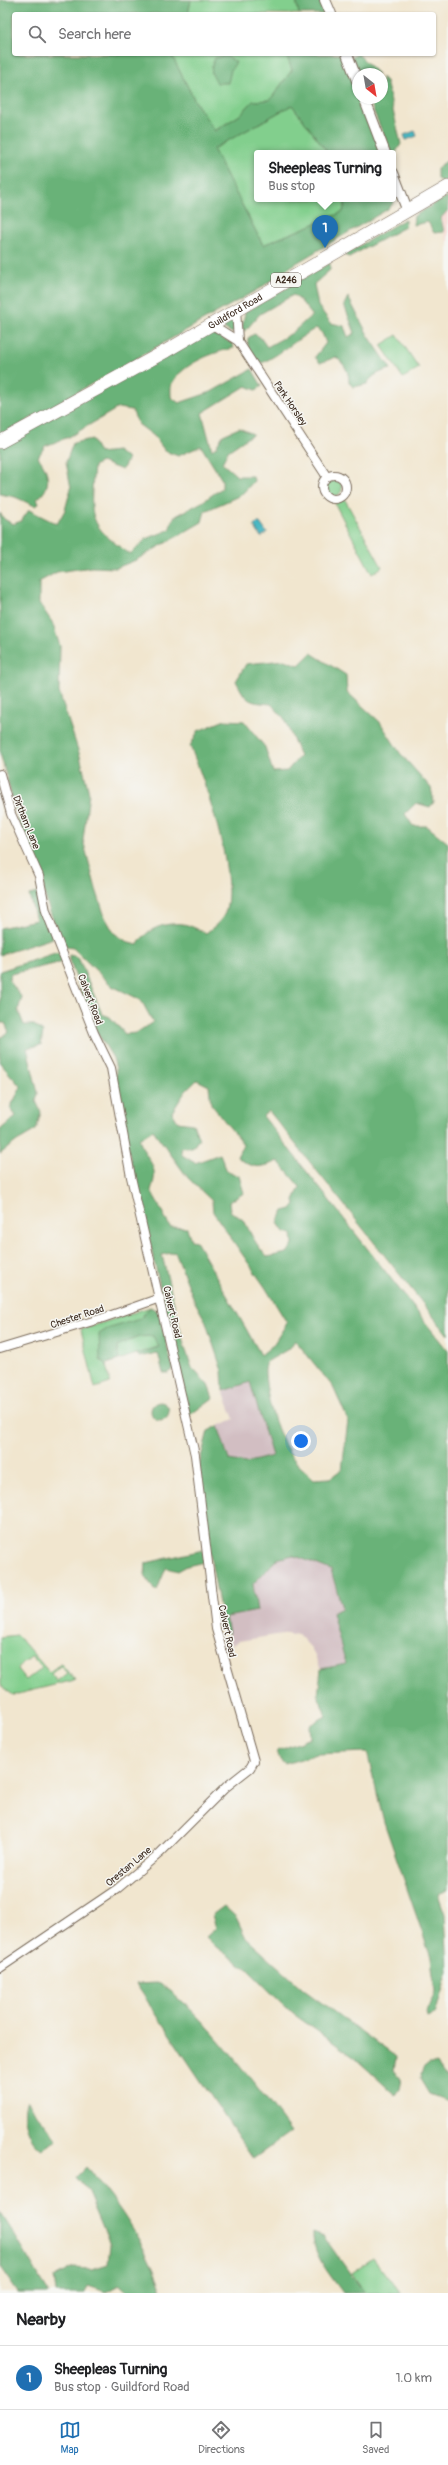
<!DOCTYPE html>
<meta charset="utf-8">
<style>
:root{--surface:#fff;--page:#f2f2f2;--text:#202124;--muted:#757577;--line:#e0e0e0;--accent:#1f6fb2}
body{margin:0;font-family:Pangolin,sans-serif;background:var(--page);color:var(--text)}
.compass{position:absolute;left:352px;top:68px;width:36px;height:36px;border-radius:50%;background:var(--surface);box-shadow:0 1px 3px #0004;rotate:149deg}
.you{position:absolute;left:301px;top:1441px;width:14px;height:14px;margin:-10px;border:3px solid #fff;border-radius:50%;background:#1a73e8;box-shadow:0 0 0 6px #1a73e833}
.badge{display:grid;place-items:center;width:26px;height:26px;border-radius:50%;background:var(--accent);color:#fff;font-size:13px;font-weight:700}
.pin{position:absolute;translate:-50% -33px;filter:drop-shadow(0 1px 2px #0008)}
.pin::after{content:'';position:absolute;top:21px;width:14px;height:12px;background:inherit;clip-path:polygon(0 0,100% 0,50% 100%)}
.popup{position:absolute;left:254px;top:150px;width:142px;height:52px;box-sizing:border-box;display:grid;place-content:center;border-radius:4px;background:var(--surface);filter:drop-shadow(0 1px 3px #0005);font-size:13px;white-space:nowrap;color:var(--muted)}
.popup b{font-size:15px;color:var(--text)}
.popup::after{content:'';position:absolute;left:50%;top:100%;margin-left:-8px;border:8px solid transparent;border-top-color:var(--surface)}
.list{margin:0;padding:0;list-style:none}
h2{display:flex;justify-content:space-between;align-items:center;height:52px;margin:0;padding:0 16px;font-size:17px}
h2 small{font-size:13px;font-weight:400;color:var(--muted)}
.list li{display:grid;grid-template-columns:26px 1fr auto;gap:12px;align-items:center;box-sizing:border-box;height:64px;padding:0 16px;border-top:1px solid var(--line)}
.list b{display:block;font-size:15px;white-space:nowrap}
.list p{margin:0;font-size:13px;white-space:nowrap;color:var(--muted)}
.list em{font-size:13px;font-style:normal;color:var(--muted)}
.icon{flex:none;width:22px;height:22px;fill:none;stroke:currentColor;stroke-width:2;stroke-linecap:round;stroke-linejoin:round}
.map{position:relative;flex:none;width:448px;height:2293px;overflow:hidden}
.search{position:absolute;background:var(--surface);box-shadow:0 1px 3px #0004;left:12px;right:12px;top:12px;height:44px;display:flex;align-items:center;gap:10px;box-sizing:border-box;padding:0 14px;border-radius:4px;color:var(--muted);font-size:15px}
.sheet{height:116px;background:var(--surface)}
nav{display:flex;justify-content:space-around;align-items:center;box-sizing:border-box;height:56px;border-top:1px solid var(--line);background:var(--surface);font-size:11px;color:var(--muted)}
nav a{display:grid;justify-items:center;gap:2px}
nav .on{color:var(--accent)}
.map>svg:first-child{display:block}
.built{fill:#f7d0cb}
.industrial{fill:#d2bec2}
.green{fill:#82cf8d;stroke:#5e7c56;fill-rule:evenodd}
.forest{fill:#69b278;stroke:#526e4b;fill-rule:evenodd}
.water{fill:#49b7c2;stroke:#427070}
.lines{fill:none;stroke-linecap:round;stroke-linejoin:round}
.minor-casing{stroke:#7b6c5c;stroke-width:10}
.tertiary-casing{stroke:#7b6c5c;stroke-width:12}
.primary-casing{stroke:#7b6c5c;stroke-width:14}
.minor{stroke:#fff;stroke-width:8}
.tertiary{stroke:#fff;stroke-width:10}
.primary{stroke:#fff;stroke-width:13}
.labels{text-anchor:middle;stroke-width:3;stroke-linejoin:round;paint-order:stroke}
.shield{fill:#f6f6f2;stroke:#73675e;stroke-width:1}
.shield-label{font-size:9px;font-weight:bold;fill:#3b2a1e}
.street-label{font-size:10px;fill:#3b2a1e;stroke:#f6f6f2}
</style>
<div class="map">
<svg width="448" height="2293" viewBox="0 0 448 2293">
<rect width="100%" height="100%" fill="#f6f6f2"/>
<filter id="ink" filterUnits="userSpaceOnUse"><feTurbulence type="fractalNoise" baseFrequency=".025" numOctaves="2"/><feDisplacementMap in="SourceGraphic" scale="8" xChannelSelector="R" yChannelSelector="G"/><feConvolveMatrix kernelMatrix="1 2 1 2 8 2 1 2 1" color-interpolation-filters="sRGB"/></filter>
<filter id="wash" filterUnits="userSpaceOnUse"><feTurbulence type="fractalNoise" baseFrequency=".012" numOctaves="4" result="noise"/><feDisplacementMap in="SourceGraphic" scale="16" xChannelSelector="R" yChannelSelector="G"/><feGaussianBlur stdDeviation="0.9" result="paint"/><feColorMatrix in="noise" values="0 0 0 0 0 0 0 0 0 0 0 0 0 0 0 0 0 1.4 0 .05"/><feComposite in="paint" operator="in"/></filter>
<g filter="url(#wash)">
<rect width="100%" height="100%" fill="#f1e6cf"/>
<!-- built -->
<polygon class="built" points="448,196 448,244 441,217"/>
<!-- industrial -->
<g class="industrial">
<polygon points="250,1382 272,1456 246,1463 228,1460 218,1426 234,1419 223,1391"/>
<polygon points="293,1555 331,1570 342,1608 346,1664 321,1669 311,1648 298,1634 290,1635 289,1633 239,1641 232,1645 225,1617 257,1611 253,1584 277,1559"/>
</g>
<!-- green -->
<g class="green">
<polygon points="191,0 296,0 299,14 188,14"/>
<polygon points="171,54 286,54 292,70 270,100 253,101 240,115 214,131 196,103"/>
<polygon points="292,105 328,153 257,153 257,199 346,199 343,212 263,245 213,149"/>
<polygon points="397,335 419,368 403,378 381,345"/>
<circle cx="334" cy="488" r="8"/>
<polygon points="344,498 382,567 372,574 335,504"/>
<polygon points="150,1307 158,1311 167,1344 106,1364 110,1383 95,1388 81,1330"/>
<path d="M17 1635 49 1672 61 1664 75 1680 13 1695 1 1686 0 1637ZM32 1656 42 1668 26 1680 17 1669ZM60 1666 67 1673 57 1681 51 1674Z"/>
<polygon points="373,2258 400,2293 364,2293 352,2273"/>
</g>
<!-- forest -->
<g class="forest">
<path d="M0 0H191L188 14H14V54H171L196 103 215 131 240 115 253 101 270 100 292 70 286 54H344L358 90V98H361L382 153H328L292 105 213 149 263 245 343 212 346 199H393V184C397 195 397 200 388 209L293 265 262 287 0 436Z"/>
<polygon points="296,0 322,0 328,14 299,14"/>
<polygon points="358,54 378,74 359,74 352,57"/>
<path d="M226 56 236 62 231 70 228 83H217C210 73 210 69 215 58Z"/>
<polygon points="382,77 386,81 401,144 393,157 368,98 382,98"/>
<polygon points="448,160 448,180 444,182 437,179 437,168"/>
<polygon points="448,196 448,210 441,218 444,232 434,233 428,222 413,225 414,216"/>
<polygon points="403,220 406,221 405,227 349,257 344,255"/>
<path d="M330 263V270L314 284 318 306 331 323 344 326 348 337 355 333 344 305 348 297 368 335 391 369C380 372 373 374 367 384L354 387 349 383C349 371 345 365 336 357L320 363 315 357 326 343 322 333 316 328C297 339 281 354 262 363 253 358 246 349 248 338L254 334 260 337 267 347 292 333 312 315 300 300 293 295 260 314 245 331 242 329 245 312Z"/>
<polygon points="233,315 236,329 232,333 220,326"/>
<path d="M203 333H210L232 343 234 348C214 352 184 363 173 382 170 385 171 393 171 397L179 403 211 392 252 369 262 386 256 390 246 386 202 413 212 450 216 447 223 435 239 428 253 434 228 451 222 463 237 476H253L254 481 241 495 205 511 202 522 136 560 116 568 92 567 57 572 39 582V603L52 622 60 646 59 692 80 756 89 793 83 840 96 889 105 917 114 933 129 943 138 945C145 929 165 922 183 924 190 925 199 930 206 933 214 927 223 920 226 910 236 869 206 785 190 746L198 731 225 720 244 721 265 747 273 772 287 771 300 756 284 718 271 704C248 702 247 702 236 681L246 664 284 660 299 665 311 653 346 675 347 692 380 722 400 753 431 788 434 802 430 807 416 803 405 814 413 826H427L448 843V1335L269 1111 263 1116 448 1351V1890L438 1894 445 1914 448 1971 435 2015 427 2018 426 2012 435 1992 431 1958 384 1822 367 1752 317 1754 285 1764 280 1760 277 1751 311 1738 310 1725 326 1716 318 1695 321 1669 346 1664 332 1613 342 1608 331 1570 293 1555 277 1559 253 1584 257 1611 226 1617 229 1634 224 1631 209 1550 199 1465 208 1431 218 1426 229 1460 246 1463 272 1456 250 1382 223 1391 222 1371 205 1320 195 1302 175 1252 162 1255 184 1345 192 1368 208 1385 213 1398 190 1415 126 1140 116 1082V1069L113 1058 95 1029 69 959V955L78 957 102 1014 110 1017 125 1034 136 1033 153 1022 141 1000 112 986 73 948 66 947C58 933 39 892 44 876L19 823 0 753V513L4 519 13 524 21 521 29 510 57 524 65 510 71 488 66 462 73 443 92 439 99 453 117 451 128 459 122 470 101 462 94 466C90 516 86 524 130 554L146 539 169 530 174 517 202 502 222 488V480L201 446 178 456 165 451 154 436 138 424 132 410 118 408 69 437 45 446 38 457C50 472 52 488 37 499L39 504 35 506 15 497 0 494V446ZM197 1080 209 1086 211 1104 243 1144 237 1157C254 1169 259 1169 278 1161L300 1187 294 1200 295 1204 291 1209 283 1211 278 1223 284 1232 292 1234 293 1244 287 1253 267 1257C256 1244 252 1237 245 1222 242 1218 234 1214 230 1211L229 1202 244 1193 239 1176 227 1171 220 1154 195 1163 182 1155 181 1148 193 1147 199 1139 193 1124 178 1122 172 1112 185 1092ZM153 1130 188 1178 212 1201 213 1212 265 1287 287 1323 273 1345 261 1355 196 1241 191 1240 187 1228 170 1227 151 1190C161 1165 146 1161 139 1139ZM295 1340 333 1387 348 1420 342 1469 330 1478 314 1479C307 1472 296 1464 291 1455 275 1430 264 1392 265 1363L290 1348Z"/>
<polygon points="38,893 53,938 0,955 0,928 36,920 29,895"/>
<polygon points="58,952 63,962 11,974 9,980 22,998 18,1010 24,1025 34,1025 43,1032 41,1045 27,1048 38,1093 36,1101 41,1112 36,1130 17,1141 0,1154 0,1130 16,1116 10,1108 21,1087 0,1063 0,1038 9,1032 5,1023 0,1023 0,971"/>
<polygon points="150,1307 158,1311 173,1368 169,1373 163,1373 158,1353 139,1357 137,1354 159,1347 153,1336 139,1337 117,1346 119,1360 106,1364 100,1360 99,1334 107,1329 140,1319"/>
<circle cx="160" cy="1411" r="9"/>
<polygon points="203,1550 204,1562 187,1566 178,1571 166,1568 157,1590 154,1590 145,1575 146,1563"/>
<polygon points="224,1906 236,1917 246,1938 304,1990 396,2057 394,2070 401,2079 399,2089 395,2095 355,2058 292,2013 246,1968 216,1947 206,1937 216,1928 212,1915"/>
<path d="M156 1983C183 1988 272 2105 291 2132L253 2159 136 1984Z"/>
<polygon points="429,2063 436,2063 442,2074 448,2079 448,2101 429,2094 420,2079 423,2068"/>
<path d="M27 2101 57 2140 42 2149C29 2142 20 2115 27 2101Z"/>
<path d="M86 2167C120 2205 146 2245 163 2293H128L119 2285 106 2292 88 2286 85 2293H56L54 2278 72 2268 92 2269 108 2264 110 2244 88 2192 76 2177Z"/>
<path d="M0 2212C18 2238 32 2267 49 2293H18L0 2267Z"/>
<path d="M313 2233 324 2237 364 2293H343C331 2276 312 2255 313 2233Z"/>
</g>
<!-- water -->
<g class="water">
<polygon points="415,131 417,136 406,140 404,135"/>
<polygon points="257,523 260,523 267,533 261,537 254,526"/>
</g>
</g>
<g filter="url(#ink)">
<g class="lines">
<!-- minor casing -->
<g class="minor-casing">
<g id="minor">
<polyline points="236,309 238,341 327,477"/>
<polyline points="211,324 238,341"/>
<circle cx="334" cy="487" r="12"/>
<polyline points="0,774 11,814 39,876 46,911 94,1033 111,1068 131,1177 195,1455 216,1629 254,1761 250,1768 226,1787 160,1853 117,1889 0,1968"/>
<polyline points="0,1349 103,1318 160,1298"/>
</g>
</g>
<!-- tertiary casing -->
<g class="tertiary-casing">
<g id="tertiary">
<polyline points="325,0 331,14"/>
<polyline points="347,54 358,83"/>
<polyline points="364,98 385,153"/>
<polyline points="393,173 407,209"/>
</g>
</g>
<!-- primary casing -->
<g class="primary-casing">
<g id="primary">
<path id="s1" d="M0 442 166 351 448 187"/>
</g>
</g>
<!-- minor -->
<use href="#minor" class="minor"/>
<!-- tertiary -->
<use href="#tertiary" class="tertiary"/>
<!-- primary -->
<use href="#primary" class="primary"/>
</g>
</g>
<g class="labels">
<!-- shield labels -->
<rect class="shield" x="271" y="273" width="30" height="14" rx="3"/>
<g class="shield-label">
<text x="286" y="283">A246</text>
</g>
<!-- street labels -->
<g class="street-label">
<text dy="4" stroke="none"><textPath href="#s1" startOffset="269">Guildford Road</textPath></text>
<text transform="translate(291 403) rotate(56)" y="4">Park Horsley</text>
<text transform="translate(27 822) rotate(68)" y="4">Dirtham Lane</text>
<text transform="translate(91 999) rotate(69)" y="4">Calvert Road</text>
<text transform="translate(173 1312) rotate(77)" y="4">Calvert Road</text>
<text transform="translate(77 1316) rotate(-18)" y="4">Chester Road</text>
<text transform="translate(228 1631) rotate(78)" y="4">Calvert Road</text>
<text transform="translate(128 1866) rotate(-40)" y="4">Orestan Lane</text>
</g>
</g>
</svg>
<svg class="compass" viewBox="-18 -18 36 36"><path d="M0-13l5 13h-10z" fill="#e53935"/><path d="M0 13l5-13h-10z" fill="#757577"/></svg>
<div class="you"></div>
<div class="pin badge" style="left:325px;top:248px">1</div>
<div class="popup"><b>Sheepleas Turning</b>Bus stop</div>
<div class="search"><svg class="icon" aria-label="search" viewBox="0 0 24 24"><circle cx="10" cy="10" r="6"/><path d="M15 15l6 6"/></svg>Search here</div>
</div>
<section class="sheet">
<h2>Nearby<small></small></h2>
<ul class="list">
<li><span class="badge">1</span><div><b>Sheepleas Turning</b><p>Bus stop · Guildford Road</p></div><em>1.0 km</em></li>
</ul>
</section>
<nav>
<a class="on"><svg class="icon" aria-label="map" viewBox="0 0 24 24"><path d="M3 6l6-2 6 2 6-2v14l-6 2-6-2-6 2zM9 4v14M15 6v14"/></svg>Map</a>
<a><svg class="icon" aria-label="directions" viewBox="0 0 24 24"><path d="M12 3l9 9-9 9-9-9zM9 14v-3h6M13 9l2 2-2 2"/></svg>Directions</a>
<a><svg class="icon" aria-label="saved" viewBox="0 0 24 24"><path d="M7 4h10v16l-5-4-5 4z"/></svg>Saved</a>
</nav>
